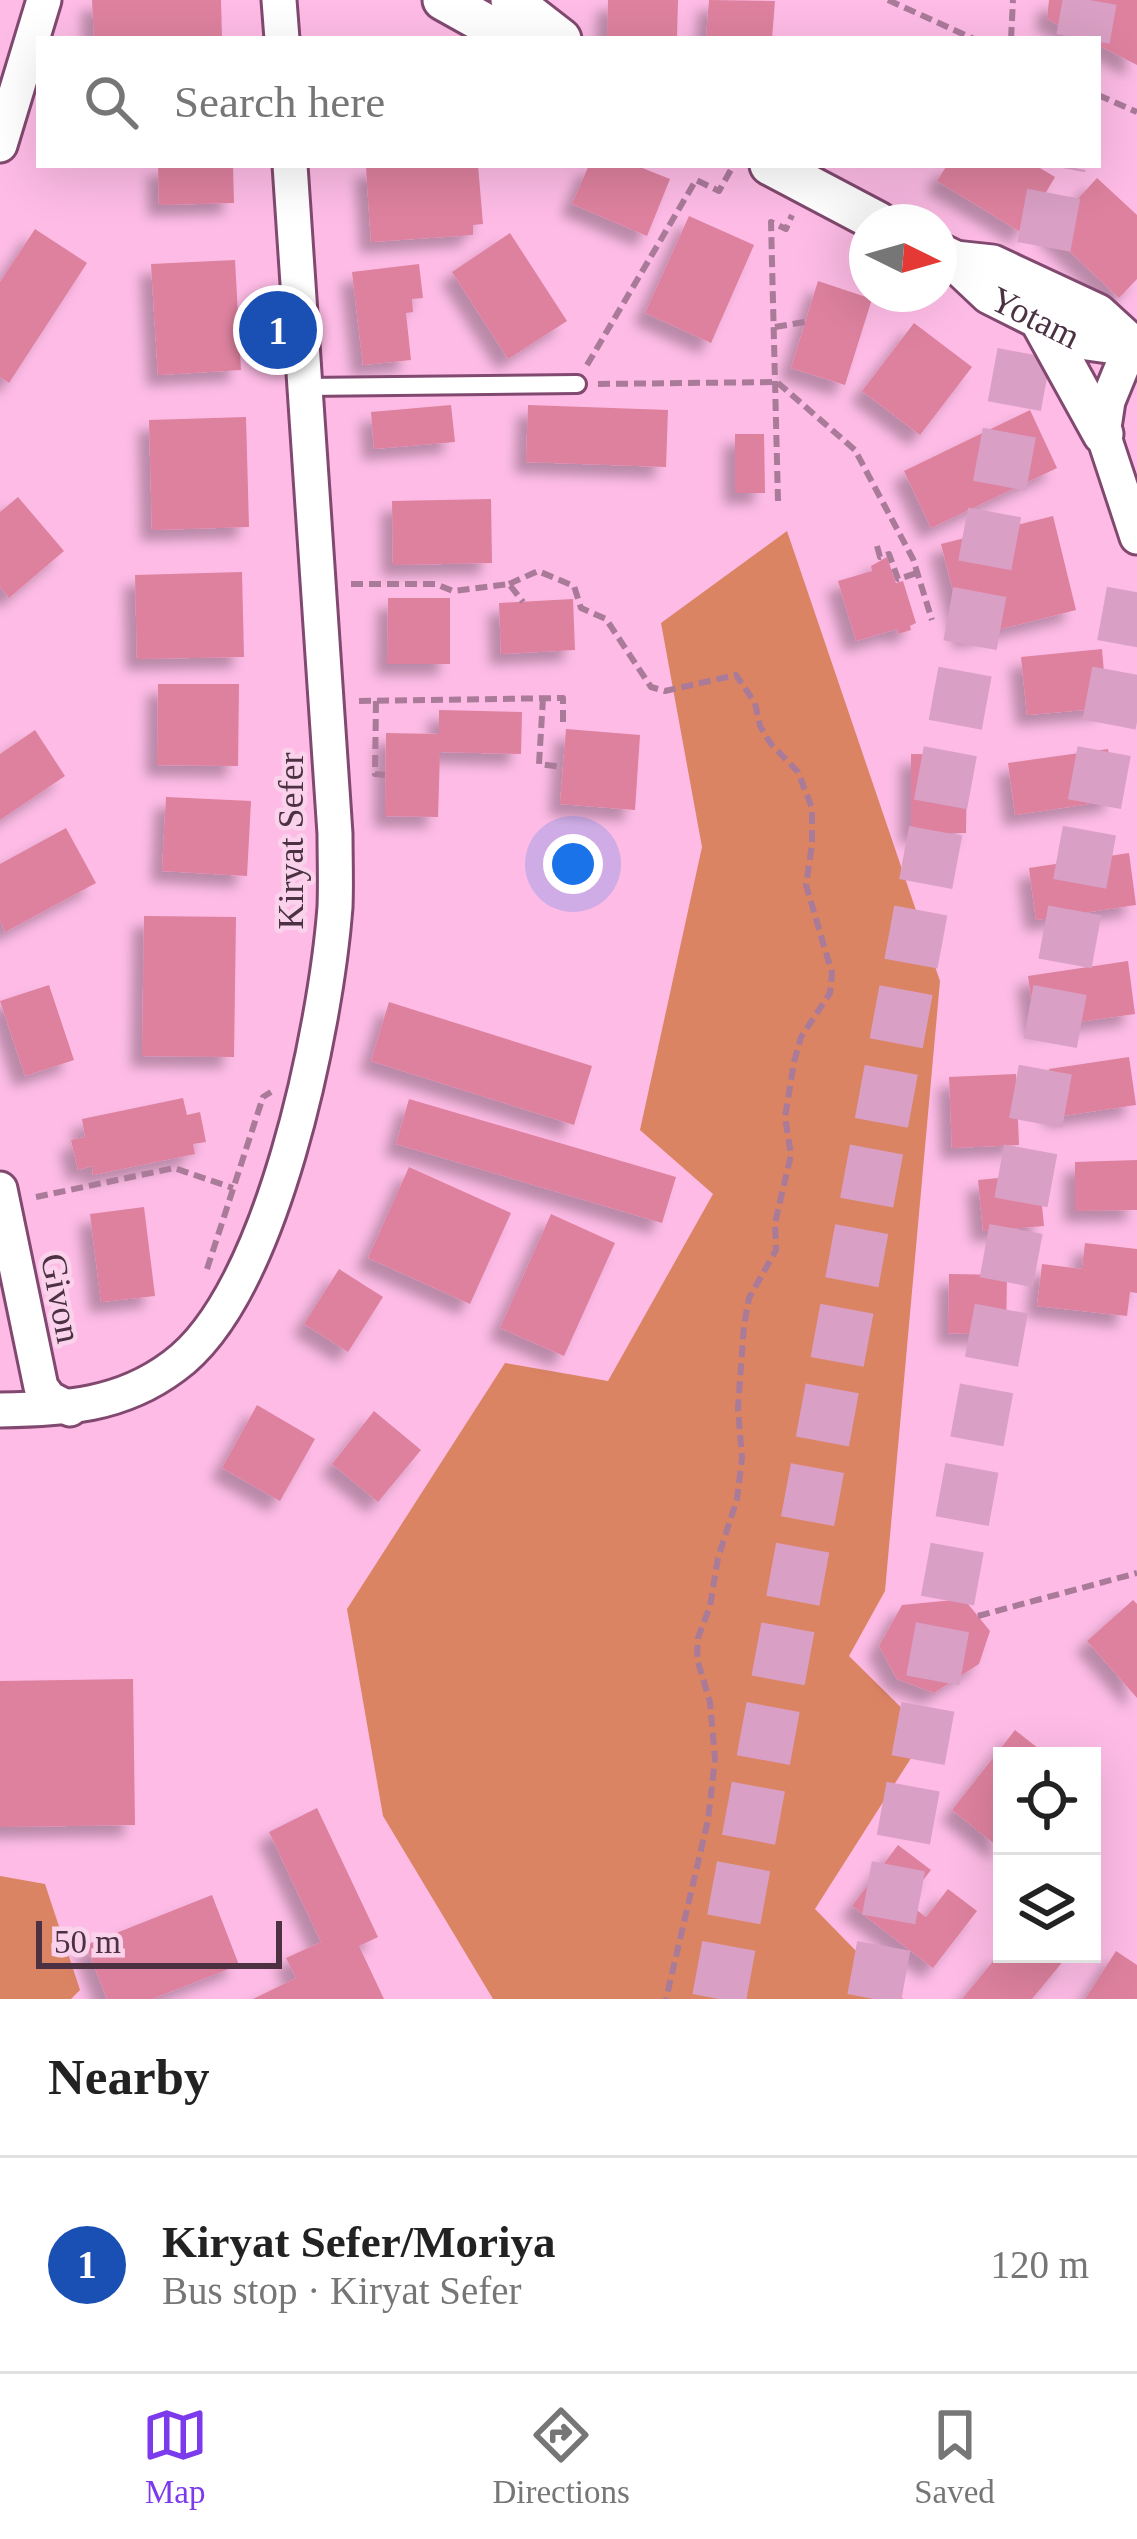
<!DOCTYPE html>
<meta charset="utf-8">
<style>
:root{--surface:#fff;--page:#f2f2f2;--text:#222;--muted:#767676;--line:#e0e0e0;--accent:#7c3aed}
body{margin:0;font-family:"Times New Roman",serif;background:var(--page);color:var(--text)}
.controls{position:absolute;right:36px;bottom:36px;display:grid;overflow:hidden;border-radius:0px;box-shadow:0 12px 48px #0002}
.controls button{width:108px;height:108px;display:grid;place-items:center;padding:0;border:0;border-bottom:3px solid var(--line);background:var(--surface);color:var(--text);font:60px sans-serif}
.compass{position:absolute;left:849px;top:204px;width:108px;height:108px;border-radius:50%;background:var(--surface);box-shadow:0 12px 48px #0002;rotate:95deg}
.scale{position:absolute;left:36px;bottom:30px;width:246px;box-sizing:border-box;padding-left:12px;border:6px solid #4b3142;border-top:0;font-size:33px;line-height:42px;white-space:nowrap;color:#4b3142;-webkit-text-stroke:9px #fad2eb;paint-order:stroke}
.you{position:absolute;left:573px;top:864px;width:42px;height:42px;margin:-30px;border:9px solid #fff;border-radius:50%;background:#1a73e8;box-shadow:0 0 0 18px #1a73e833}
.badge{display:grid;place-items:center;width:78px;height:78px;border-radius:50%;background:var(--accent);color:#fff;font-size:39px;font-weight:700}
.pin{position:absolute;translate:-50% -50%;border:6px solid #fff;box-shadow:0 3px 12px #0006}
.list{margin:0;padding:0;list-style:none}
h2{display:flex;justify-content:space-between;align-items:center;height:156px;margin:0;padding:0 48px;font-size:51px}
h2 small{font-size:39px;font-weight:400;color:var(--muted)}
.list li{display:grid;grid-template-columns:78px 1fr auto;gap:36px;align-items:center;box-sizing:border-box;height:216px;padding:0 48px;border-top:3px solid var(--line)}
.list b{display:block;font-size:45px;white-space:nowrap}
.list p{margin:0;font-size:39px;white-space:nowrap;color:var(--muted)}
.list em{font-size:39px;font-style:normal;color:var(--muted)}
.icon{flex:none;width:66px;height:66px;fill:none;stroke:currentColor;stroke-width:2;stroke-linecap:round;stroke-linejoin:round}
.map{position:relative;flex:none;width:1137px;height:1999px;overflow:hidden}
.search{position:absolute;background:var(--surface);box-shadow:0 12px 48px #0002;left:36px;right:36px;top:36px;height:132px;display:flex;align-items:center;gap:30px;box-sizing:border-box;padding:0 42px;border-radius:0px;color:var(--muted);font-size:45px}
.sheet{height:372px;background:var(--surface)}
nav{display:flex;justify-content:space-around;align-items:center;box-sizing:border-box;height:168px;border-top:3px solid var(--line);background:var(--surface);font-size:33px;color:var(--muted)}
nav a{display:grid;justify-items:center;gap:6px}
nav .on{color:var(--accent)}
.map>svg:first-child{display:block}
.forest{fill:#db8464}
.building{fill:#dd819e;filter:url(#shadow)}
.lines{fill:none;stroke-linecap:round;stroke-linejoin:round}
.trunk-tunnel{stroke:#d99fc4;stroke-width:54;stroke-dasharray:54 27;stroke-linecap:butt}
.service-casing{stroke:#81496f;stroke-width:22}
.minor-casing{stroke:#81496f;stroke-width:39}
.tertiary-casing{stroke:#81496f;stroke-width:45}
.path{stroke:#aa7a99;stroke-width:6;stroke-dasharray:12 6;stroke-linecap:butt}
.service{stroke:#fff;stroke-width:16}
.minor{stroke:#fff;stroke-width:33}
.tertiary{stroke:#fff;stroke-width:39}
.labels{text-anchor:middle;stroke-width:9;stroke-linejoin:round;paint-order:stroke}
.street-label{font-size:36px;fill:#4b3142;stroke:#fad2eb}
</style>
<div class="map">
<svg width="1137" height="1999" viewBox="0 0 1137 1999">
<defs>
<filter id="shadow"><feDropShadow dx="-11" dy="11" stdDeviation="6" flood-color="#0004"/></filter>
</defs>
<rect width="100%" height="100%" fill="#fdbbe5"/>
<!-- forest -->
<g class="forest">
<polygon points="787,531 940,981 885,1591 849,1656 927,1733 815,1909 903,1999 493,1999 383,1816 347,1609 505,1363 608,1381 713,1194 640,1130 702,847 661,623"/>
<polygon points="0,1876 45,1884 80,1990 71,1999 0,1999"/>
</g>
<!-- building -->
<g class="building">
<polygon points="92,0 221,0 222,39 94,39"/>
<polygon points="608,0 678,0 677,38 607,37"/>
<polygon points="709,0 775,1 772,39 706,39"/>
<polygon points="1049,0 1137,0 1137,65 1098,45 1098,39 1085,39 1047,19"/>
<polygon points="158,165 233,165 234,203 159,205"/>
<polygon points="396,165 478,165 483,224 473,225 473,235 371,242 366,167"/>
<polygon points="589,165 635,165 670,179 647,236 572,204"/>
<polygon points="947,165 1035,165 1055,177 1022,233 937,181"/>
<polygon points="1097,178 1137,215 1137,279 1119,298 1048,231"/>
<polygon points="689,216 754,245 711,343 645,313"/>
<polygon points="35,229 87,263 9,383 0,377 0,282"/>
<polygon points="510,233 567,321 508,359 452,272"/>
<polygon points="235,260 241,370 158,375 151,264"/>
<polygon points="419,264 423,298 412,299 413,312 406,313 411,360 363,365 352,272"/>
<polygon points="818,281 872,299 845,385 791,368"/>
<polygon points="914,323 972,367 920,435 862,391"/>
<polygon points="451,405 455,442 374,449 371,412"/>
<polygon points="528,405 668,410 666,467 526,462"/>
<polygon points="1030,410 1057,468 931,528 904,471"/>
<polygon points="246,417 249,527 152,530 149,420"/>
<polygon points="735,434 764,434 765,493 735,493"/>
<polygon points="18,497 64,551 9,598 0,587 0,512"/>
<polygon points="491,499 492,563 393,565 392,501"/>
<polygon points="1053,516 1076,610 965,638 941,544"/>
<polygon points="887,557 896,583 903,581 916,623 910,626 911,630 898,634 897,629 856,641 838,581 872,571 871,566"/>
<polygon points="242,572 244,657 137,659 135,575"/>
<polygon points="388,598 450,598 450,664 387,664"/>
<polygon points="573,599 575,650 501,654 499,603"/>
<polygon points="1102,649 1107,708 1027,715 1021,657"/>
<polygon points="158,684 239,684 238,766 157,765"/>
<polygon points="439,710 522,712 521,754 440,752 438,817 385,816 386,733 439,734"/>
<polygon points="566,729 640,735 635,810 560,804"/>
<polygon points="35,730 65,776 0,820 0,754"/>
<polygon points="1108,749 1116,800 1015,815 1008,763"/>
<polygon points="911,754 967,755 966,833 911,833"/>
<polygon points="166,797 251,801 247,876 162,871"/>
<polygon points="66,828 96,883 5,932 0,921 0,864"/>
<polygon points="1129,853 1136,905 1036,920 1029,868"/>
<polygon points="144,916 236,917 234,1057 142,1056"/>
<polygon points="1128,961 1135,1014 1035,1028 1028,976"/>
<polygon points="49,985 74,1060 25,1076 0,1001"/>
<polygon points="389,1002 592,1066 574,1125 371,1061"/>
<polygon points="1129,1057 1136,1105 1056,1117 1049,1069"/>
<polygon points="1016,1074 1019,1145 952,1148 949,1077"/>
<polygon points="183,1098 187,1115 200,1112 206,1142 193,1144 195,1154 93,1175 92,1166 78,1170 71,1140 85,1137 82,1119"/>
<polygon points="409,1099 676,1177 662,1223 396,1144"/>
<polygon points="1137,1160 1137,1210 1075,1211 1075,1162"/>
<polygon points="409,1167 511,1213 470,1304 368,1258"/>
<polygon points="1039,1174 1044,1226 983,1231 978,1180"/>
<polygon points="144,1207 155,1296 101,1302 90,1214"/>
<polygon points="551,1214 615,1243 564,1356 500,1328"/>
<polygon points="1085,1243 1137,1249 1137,1293 1130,1292 1127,1316 1037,1306 1042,1264 1082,1269"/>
<polygon points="339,1269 383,1297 348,1352 304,1324"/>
<polygon points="949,1274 1007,1275 1006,1335 948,1333"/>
<polygon points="257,1405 315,1439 280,1501 222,1468"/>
<polygon points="374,1411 421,1450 378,1502 332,1464"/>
<polygon points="964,1599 990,1631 979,1664 934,1693 897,1679 879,1646 902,1605"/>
<polygon points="1133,1600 1137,1604 1137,1698 1087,1641"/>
<polygon points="133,1679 135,1825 0,1827 0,1681"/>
<polygon points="1015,1730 1048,1756 1002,1756 1002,1850 952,1810"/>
<polygon points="317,1808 378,1937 359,1946 384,1999 253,1999 296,1978 286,1958 321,1942 269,1832"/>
<polygon points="898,1845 931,1870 906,1902 926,1917 948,1889 977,1911 933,1968 852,1906"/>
<polygon points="212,1895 239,1965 152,1999 107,1999 86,1945"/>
<polygon points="1116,1951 1137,1965 1137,1999 1085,1999"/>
<polygon points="999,1954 1069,1954 1032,1999 962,1999"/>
</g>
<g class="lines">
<!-- trunk-tunnel -->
<g class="trunk-tunnel">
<polyline points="1083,39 1090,0"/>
<polyline points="719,1999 1059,165"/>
<polyline points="874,1999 1137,573"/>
</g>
<!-- service casing -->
<g class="service-casing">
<polyline id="service" points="305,387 577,384"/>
</g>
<!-- minor casing -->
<g class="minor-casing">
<g id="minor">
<polyline points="279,0 282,39"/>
<polyline points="0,145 44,0"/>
<polyline points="1131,345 1108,401 1103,434 1137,537"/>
<polyline points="0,1189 41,1387 49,1398 70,1409"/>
<path d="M0 1410C64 1409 121 1406 174 1366 273 1294 326 1026 335 907 336 883 335 858 335 834L290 165"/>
</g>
</g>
<!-- tertiary casing -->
<g class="tertiary-casing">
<g id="tertiary">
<polyline points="443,0 513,39"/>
<polyline points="511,0 561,39"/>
<polyline points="770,165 878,222"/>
<path id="s1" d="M939 253 955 261 990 294 1080 339 1137 347"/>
<polyline points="955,261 992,265 1097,314 1131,345"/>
<polyline points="1040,320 1103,434"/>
</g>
</g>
<!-- path -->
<g class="path">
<polyline points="888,0 974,39"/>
<polyline points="1011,39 1013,0"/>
<polyline points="1098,95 1137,112"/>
<polyline points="775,327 805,322"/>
<polyline points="587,365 696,180 719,191 733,166"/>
<polyline points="598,384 777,382 855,450 913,559 932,620"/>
<polyline points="778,501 771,222 786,229 792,215"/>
<polyline points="877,546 880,557 889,554 898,579 917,573"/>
<polyline points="351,584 436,584 453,591 509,584 523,602"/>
<polyline points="509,584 538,571 574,586 581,608 606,619 651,687 665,691 736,675 755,703 760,726 771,744 798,772 812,808 812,845 806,885 832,973 830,993 801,1037 794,1062 785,1117 791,1155 775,1223 776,1250 749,1298 744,1325 738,1408 742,1458 737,1499 718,1558 710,1606 698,1638 697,1659 710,1702 715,1759 708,1820 666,1999"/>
<polyline points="543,698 539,764 562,767"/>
<polyline points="359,701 563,698 563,724"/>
<polyline points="376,701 375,774 385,775"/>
<polyline points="36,1197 174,1168 233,1188"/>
<polyline points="207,1269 263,1097 271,1092"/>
<polyline points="978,1616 1137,1573"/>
</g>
<!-- service -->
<use href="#service" class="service"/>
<!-- minor -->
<use href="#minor" class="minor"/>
<!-- tertiary -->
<use href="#tertiary" class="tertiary"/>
</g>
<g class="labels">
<!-- street labels -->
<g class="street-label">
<text dy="13" stroke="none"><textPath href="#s1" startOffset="117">Yotam</textPath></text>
<text transform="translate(290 841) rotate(-90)" y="13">Kiryat Sefer</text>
<text transform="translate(62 1298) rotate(79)" y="13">Givon</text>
</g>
</g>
</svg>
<div class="controls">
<button><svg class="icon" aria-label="locate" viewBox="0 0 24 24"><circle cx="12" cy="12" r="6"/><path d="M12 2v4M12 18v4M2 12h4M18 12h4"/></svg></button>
<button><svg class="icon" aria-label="layers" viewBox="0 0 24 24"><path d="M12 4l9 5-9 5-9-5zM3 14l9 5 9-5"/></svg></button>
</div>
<svg class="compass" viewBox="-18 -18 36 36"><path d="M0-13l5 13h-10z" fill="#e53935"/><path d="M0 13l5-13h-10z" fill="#767676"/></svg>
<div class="scale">50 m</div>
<div class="you"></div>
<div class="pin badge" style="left:278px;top:330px;background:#1a4fb4">1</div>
<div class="search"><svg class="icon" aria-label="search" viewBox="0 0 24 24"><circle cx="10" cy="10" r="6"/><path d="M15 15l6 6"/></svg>Search here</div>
</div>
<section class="sheet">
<h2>Nearby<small></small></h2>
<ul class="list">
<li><span class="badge" style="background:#1a4fb4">1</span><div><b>Kiryat Sefer/Moriya</b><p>Bus stop · Kiryat Sefer</p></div><em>120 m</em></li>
</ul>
</section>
<nav>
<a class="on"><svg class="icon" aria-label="map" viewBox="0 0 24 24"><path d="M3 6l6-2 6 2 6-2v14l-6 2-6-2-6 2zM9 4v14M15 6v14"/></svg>Map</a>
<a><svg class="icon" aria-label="directions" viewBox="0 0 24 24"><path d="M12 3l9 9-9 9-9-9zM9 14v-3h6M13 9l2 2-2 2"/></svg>Directions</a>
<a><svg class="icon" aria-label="saved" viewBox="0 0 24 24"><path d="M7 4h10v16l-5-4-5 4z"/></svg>Saved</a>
</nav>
